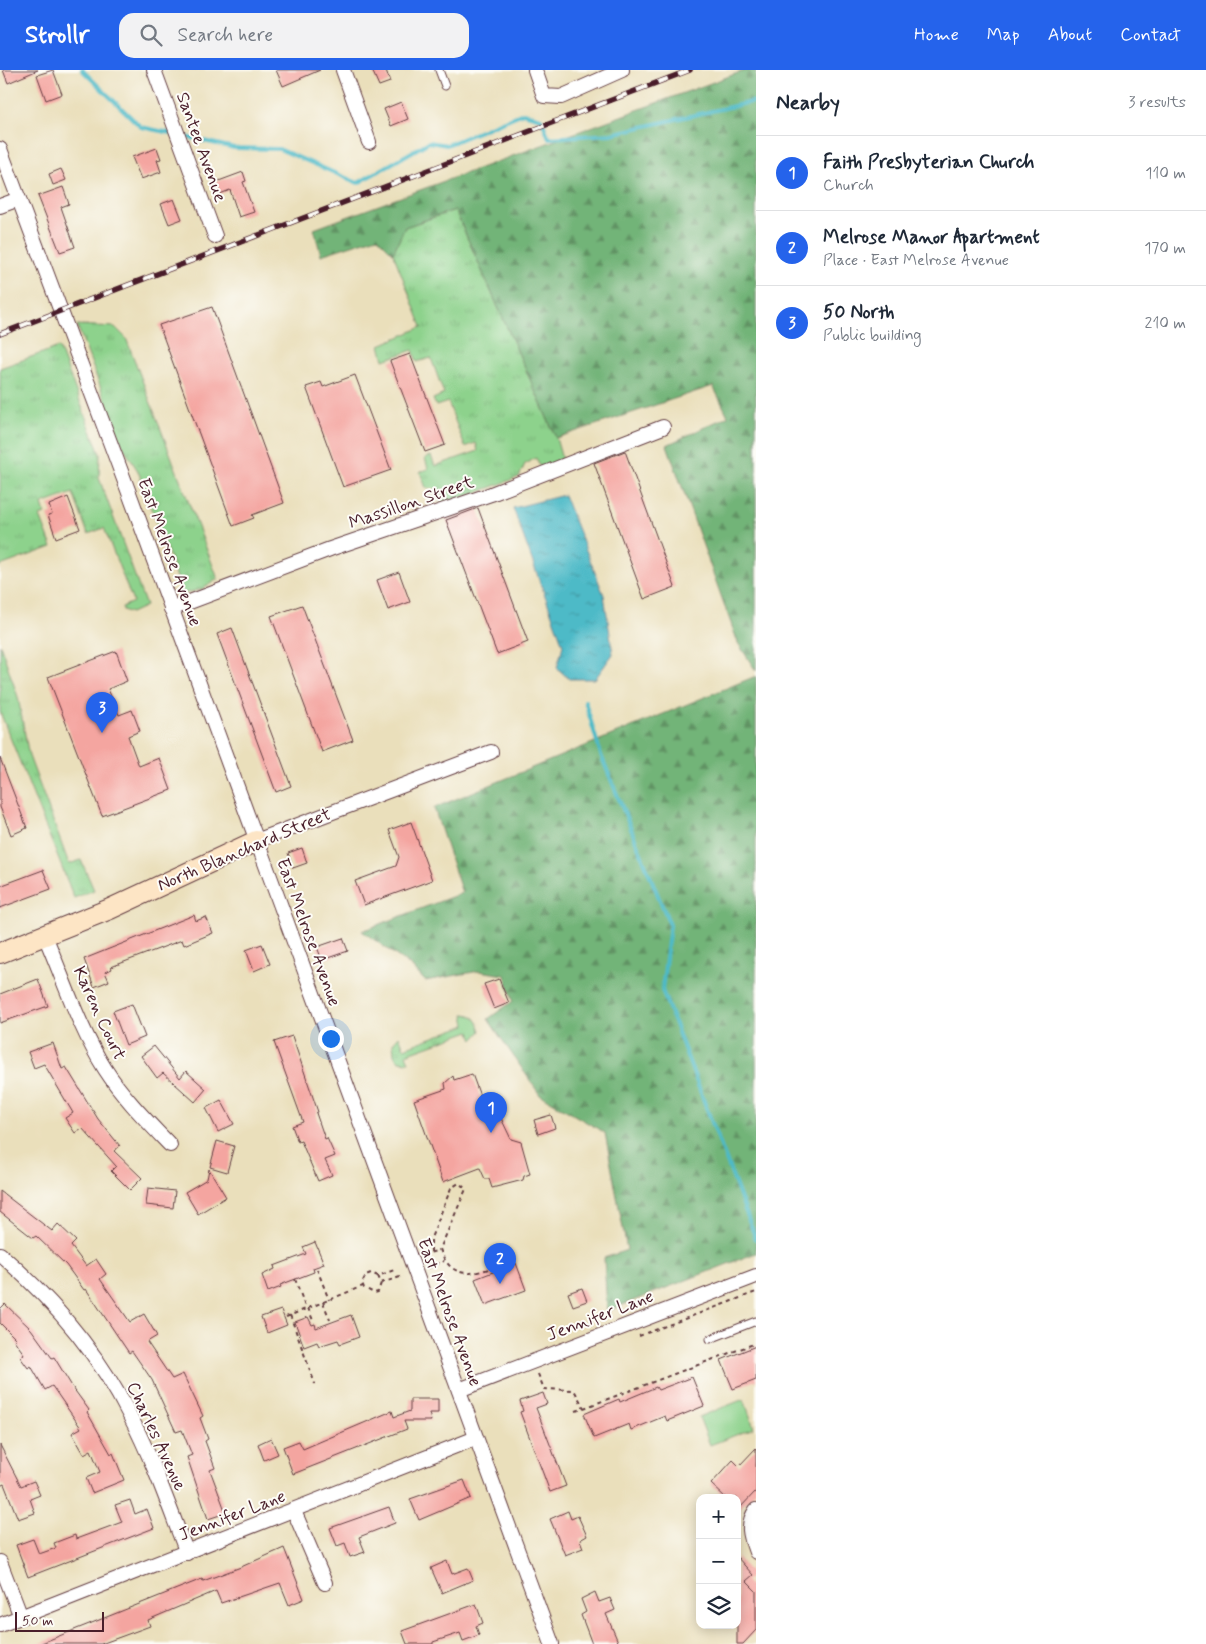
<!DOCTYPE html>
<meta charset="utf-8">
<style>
:root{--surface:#fff;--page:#f2f2f3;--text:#1f2937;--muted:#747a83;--line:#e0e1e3;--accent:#2563eb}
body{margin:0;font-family:Mynerve,sans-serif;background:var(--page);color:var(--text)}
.controls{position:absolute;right:15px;bottom:15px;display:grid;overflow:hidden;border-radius:10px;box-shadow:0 2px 12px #0003}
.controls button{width:45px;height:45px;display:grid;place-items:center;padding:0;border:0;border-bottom:1px solid var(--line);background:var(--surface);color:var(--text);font:25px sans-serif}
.scale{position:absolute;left:15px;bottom:12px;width:89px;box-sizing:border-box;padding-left:5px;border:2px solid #4a1f2b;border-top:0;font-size:14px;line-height:18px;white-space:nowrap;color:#4a1f2b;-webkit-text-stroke:4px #fdfcf7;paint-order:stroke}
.you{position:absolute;left:330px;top:968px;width:18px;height:18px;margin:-12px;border:4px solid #fff;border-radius:50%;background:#1a73e8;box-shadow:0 0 0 8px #1a73e833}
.badge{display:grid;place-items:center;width:32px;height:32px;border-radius:50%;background:var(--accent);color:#fff;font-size:16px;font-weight:700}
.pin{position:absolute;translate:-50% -41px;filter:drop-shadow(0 1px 2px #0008)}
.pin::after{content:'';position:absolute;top:26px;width:18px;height:15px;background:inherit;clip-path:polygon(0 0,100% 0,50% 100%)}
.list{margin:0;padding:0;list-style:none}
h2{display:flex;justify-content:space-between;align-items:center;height:65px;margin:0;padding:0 20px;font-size:21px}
h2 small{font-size:16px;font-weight:400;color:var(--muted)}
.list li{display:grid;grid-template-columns:32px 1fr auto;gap:15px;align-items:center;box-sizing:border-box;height:75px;padding:0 20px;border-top:1px solid var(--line)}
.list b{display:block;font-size:19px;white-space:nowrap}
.list p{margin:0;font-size:16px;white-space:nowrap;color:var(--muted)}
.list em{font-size:16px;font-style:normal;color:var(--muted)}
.icon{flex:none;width:28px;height:28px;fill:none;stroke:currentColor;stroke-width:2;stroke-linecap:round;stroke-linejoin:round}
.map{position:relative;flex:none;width:756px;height:1574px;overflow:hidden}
header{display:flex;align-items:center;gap:30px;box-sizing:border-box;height:70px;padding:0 25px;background:var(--accent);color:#fff}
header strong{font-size:24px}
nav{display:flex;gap:28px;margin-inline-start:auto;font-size:18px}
.search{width:350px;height:45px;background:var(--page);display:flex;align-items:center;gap:12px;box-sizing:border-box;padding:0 18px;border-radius:15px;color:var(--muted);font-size:19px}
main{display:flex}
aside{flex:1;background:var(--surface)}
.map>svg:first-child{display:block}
.grass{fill:url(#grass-tufts);stroke:#6c785c}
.forest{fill:url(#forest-firs);stroke:#5e6a52}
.green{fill:#8dd28c;stroke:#6c785c}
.water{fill:url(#water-ripples);stroke:#4c6c79}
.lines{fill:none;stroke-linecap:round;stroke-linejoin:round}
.stream{stroke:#4dbac7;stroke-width:4}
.building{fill:#f4a5a0}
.lane-casing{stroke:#623c41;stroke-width:9}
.street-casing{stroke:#623c41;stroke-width:16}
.secondary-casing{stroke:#623c41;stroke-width:22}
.path{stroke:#623c41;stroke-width:2;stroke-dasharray:4 4;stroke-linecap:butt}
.lane{stroke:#fff;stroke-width:7}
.street{stroke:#fff;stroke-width:14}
.secondary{stroke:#fde5c5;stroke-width:20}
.rail-casing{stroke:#4a1f2b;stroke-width:5.5}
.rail{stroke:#fdfcf7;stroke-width:4;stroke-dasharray:11;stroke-linecap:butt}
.labels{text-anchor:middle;stroke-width:4;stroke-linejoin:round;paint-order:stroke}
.street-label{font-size:18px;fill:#4a1f2b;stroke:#fdfcf7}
</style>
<header>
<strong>Strollr</strong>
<div class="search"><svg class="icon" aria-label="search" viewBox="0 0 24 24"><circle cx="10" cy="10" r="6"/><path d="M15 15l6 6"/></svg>Search here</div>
<nav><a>Home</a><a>Map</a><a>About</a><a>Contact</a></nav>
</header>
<main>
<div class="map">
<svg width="756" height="1574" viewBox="0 0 756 1574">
<defs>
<pattern id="grass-tufts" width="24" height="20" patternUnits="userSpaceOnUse" patternTransform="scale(1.25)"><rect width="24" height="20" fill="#8dd28c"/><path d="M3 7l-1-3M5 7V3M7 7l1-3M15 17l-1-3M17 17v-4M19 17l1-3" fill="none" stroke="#7bb479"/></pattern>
<pattern id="forest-firs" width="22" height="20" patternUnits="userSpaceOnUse" patternTransform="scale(1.25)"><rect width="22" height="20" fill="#72b478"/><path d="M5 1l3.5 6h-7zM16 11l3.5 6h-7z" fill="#609263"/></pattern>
<pattern id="water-ripples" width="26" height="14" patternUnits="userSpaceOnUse" patternTransform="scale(1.25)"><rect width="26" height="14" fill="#4dbac7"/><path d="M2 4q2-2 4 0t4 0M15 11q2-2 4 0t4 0" fill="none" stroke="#4297a2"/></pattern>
</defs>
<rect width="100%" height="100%" fill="#fdfcf7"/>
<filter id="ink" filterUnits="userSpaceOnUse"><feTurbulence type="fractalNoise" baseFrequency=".02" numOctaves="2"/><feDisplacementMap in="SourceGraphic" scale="10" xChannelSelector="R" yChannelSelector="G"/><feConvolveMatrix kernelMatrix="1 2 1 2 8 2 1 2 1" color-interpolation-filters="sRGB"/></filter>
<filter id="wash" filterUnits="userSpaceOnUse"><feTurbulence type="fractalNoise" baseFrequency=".0096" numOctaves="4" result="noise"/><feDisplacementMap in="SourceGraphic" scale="20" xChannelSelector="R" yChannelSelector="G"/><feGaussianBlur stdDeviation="1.12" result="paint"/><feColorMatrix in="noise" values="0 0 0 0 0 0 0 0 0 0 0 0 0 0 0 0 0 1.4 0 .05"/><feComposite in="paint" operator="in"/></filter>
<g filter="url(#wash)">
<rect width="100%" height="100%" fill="#eadfbb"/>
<!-- grass -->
<g class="grass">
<polygon points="455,140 556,368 562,389 541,399 536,388 525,394 519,407 443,435 435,419 426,418 420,402 428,399 425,388 431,386 435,396 478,381 476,373 465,377 448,332 436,336 433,329 444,324 431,288 417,292 413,280 384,290 380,275 422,257 393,183 405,157"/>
<polygon points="77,255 115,257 126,268 218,509 202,519 183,524 138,401 123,377"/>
<polygon points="59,277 100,384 99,408 146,536 131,543 123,540 122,537 133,532 104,458 88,464 73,423 42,434 45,444 40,446 52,477 0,496 0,298"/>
<polygon points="0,574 18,627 29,686 69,794 81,790 94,820 74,828 0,642"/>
<path d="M464 944C475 944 478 951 481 961L473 970 470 961 406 984 409 992 399 991 394 985 393 973 399 966 404 978 466 955Z"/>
</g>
<!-- forest -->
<g class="forest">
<polygon points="746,0 756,0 756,601 738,573 667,375 728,346 713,316 556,368 455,140 405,157 393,183 377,167 321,185 314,159"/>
<polygon points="756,606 756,1183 607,1241 604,1188 627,1180 605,1063 540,1025 488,949 513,931 505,905 479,901 425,911 411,896 362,861 462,823 434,738"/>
</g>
<!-- green -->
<polygon class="green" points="744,1329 754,1358 710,1375 699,1347"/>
<!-- water -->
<polygon class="water" points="564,425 604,525 613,584 595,609 569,609 557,598 563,575 513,438"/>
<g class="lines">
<!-- stream -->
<g class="stream">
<polyline points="82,0 141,57 175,64"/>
<polyline points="182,66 234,78 279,79 358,113 429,72 447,75 523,43 541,48 549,68 611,64 756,31"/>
<polyline points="585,631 601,685 670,855 662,920 756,1169"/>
</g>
</g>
<g id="blocks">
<!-- building -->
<g class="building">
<polygon points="3,0 38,0 8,13"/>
<polygon points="53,0 62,24 46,30 37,5"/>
<polygon points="276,0 320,0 283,16"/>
<polygon points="372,0 386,0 390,12 379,16"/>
<polygon points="401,32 408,49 391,56 384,39"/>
<polygon points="157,78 161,89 157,90 161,102 141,109 132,87"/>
<polygon points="61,99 66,110 53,115 49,104"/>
<polygon points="243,102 246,111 243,112 254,142 239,147 230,120 220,124 216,112"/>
<polygon points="63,117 69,134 61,137 75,177 60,182 38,126"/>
<polygon points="174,129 182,149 169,154 161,134"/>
<polygon points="212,237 284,433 252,445 254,448 233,456 159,255"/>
<polygon points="410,284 445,375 425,382 390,291"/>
<polygon points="355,305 391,400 343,417 306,317 321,312 323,317"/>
<polygon points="625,381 675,517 644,529 594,393"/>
<polygon points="68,427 80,459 56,468 48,445 52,444 49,435"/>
<polygon points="478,438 528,572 497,584 446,450"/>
<polygon points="399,502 410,532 388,540 377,510"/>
<polygon points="302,535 353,670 322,682 271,546"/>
<polygon points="232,558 291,716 276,722 217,564"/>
<polygon points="116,581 127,611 108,619 119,645 132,640 140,661 128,666 139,696 159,688 171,720 102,746 48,607"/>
<polygon points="0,688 27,758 11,765 0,737"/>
<polygon points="411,752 432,810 364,835 355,811 396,796 399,787 389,760"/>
<polygon points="302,778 307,793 293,798 288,783"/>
<polygon points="43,800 51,819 0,838 0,816"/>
<polygon points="194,845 196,851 206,847 213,863 184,875 182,870 111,897 112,899 105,902 109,911 94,917 84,889"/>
<polygon points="343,868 348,881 322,890 317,877"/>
<polygon points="262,874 270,894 254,901 246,880"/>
<polygon points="38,909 48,936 0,953 0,924"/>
<polygon points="499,909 509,933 494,939 484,914"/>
<polygon points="132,934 145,967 126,975 113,941"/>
<polygon points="292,966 318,1042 316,1043 325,1069 327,1068 335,1086 325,1090 332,1105 318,1111 301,1071 298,1072 292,1056 303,1052 274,972"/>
<polygon points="53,973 62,999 66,997 98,1049 120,1076 114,1081 142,1108 130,1120 111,1101 116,1096 82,1058 75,1063 65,1048 73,1043 44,994 34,998 28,982"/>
<polygon points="154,976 180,1008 186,1001 206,1019 195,1032 163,1003 157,1008 141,986"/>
<polygon points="472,1004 488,1048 499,1044 511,1069 521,1072 530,1104 524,1106 523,1110 492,1118 489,1109 485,1109 480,1098 443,1112 414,1030 446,1019 445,1013 453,1006 454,1010"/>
<polygon points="221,1030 234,1054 218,1062 206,1038"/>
<polygon points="551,1045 555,1058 538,1064 534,1050"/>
<polygon points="217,1071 234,1076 227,1102 210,1097"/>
<polygon points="209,1099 226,1127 198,1144 185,1122 207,1109"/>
<polygon points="148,1118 175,1121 173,1138 146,1135"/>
<polygon points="0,1121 52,1161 58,1154 76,1171 71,1176 86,1196 96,1189 106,1204 100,1209 130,1252 144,1244 157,1266 147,1272 172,1309 183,1304 203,1346 200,1348 208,1369 205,1371 215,1398 210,1400 226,1443 208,1449 187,1387 192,1385 182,1360 176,1362 152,1310 132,1281 129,1283 86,1219 84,1220 66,1195 36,1166 33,1168 0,1142"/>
<polygon points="315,1172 324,1194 313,1198 314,1202 280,1215 281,1217 268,1222 262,1205 275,1199 274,1196 306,1184 303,1177"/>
<polygon points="516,1193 526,1220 485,1235 475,1209"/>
<polygon points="582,1218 587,1231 573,1236 568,1223"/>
<polygon points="5,1234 31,1259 52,1288 54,1287 73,1318 89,1340 87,1342 111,1384 113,1383 124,1410 92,1423 86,1408 100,1402 91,1380 84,1384 72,1363 81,1358 52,1316 45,1320 31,1296 28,1298 20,1287 24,1284 14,1270 16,1269 0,1253 0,1239"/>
<polygon points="281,1240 287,1255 267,1263 261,1247"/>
<polygon points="351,1245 359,1267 340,1274 338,1270 319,1276 317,1272 304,1277 295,1252 308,1247 312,1255 315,1254 316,1258"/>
<polygon points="756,1276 756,1310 733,1319 721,1290"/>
<polygon points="692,1307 704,1336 667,1351 665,1346 631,1360 629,1354 594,1368 584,1344 619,1329 620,1332 656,1317 658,1320"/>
<polygon points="543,1323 547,1334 536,1338 566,1416 550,1422 520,1342 523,1341 520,1331"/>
<polygon points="410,1329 438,1329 438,1343 429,1343 431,1351 404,1351 407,1359 293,1404 283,1377 299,1371 303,1379 392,1341 394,1347 410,1341"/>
<polygon points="271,1368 278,1384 264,1390 258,1374"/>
<polygon points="0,1375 21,1416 34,1411 40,1425 30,1429 35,1443 18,1449 4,1414 0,1416"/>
<polygon points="756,1378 756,1421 737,1441 737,1428 726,1428 711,1414 733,1390 739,1396"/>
<polygon points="464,1410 471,1428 419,1450 410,1429"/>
<polygon points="130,1430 135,1444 147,1439 154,1458 28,1507 16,1475 33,1469 39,1484 56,1478 54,1473 75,1465 76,1469 122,1452 115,1435"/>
<polygon points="389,1437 395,1453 359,1467 365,1482 350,1487 345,1473 337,1476 330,1458"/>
<polygon points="568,1441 571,1449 578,1446 587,1466 580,1470 583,1478 565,1485 550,1449"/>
<polygon points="284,1478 304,1529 289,1535 280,1513 221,1533 216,1521 148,1550 150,1556 101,1574 39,1574 202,1509 203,1511 241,1497"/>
<polygon points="737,1487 753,1505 746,1511 756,1521 756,1560 743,1574 737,1574"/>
<polygon points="447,1491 452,1504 468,1498 473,1510 442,1523 431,1498"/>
<polygon points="595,1522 599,1532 610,1528 615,1540 606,1544 619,1574 592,1574 581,1545 586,1542 581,1529"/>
<polygon points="476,1534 483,1553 476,1556 479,1565 463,1571 460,1563 433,1572 433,1574 407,1574 402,1561"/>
</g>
</g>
</g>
<g filter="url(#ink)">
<use href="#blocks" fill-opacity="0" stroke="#623c41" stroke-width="1"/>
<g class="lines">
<!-- lane casing -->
<g class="lane-casing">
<g id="lane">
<polyline points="439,0 445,16"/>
<polyline points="710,1269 756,1251"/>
</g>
</g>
<!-- street casing -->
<g class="street-casing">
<g id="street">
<polyline points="154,0 215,166"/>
<polyline points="343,0 369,72"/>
<polyline points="535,0 544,26 561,27 622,0"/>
<polyline points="0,79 128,420 552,1574"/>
<polyline points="0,136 19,129"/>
<polyline points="171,539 330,479 491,424 663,357"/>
<polyline points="256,771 491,682"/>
<path d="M45 866C64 910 79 958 105 999 123 1027 147 1051 170 1075"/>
<path d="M0 1184C52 1229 99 1284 130 1346 153 1390 169 1437 187 1483"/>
<polyline points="459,1320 756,1206"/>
<path d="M756 1440C746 1454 750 1466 756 1482"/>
<polyline points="294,1441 325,1513"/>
<polyline points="0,1492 21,1547"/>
<polyline points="0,1555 476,1368"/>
</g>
</g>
<!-- secondary casing -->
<g class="secondary-casing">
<polyline id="secondary" points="0,883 110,839 256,771"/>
</g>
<!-- path -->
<g class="path">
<path d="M431 1182V1168L451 1118 459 1113 466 1119 440 1179C450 1209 472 1206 496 1196"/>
<polyline points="423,1185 439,1180"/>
<polyline points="428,1198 444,1191"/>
<polyline points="317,1199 329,1230"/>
<polyline points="378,1206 381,1213 378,1222 374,1223 364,1218 362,1213 366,1205 371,1203 378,1206 397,1199"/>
<polyline points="295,1209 306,1239"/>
<polyline points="381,1213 400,1207"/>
<polyline points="323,1232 330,1250"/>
<polyline points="308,1238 314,1253"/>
<polyline points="290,1245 315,1314"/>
<polyline points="286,1247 363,1216"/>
<polyline points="639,1266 756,1222"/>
<polyline points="538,1304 544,1319 574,1320 584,1338"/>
<polyline points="576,1341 756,1273"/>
</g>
<!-- lane -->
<use href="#lane" class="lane"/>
<!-- street -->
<use href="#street" class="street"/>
<!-- secondary -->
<use href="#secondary" class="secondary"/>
<!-- rail casing -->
<g class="rail-casing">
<polyline id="rail" points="0,264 690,0"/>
</g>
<!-- rail -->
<use href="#rail" class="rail"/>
</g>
</g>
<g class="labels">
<!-- street labels -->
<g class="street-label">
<text transform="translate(202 77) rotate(70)" y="6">Santee Avenue</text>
<text transform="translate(411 432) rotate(-19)" y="6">Massillon Street</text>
<text transform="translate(170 482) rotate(70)" y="6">East Melrose Avenue</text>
<text transform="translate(244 779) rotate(-23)" y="6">North Blanchard Street</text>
<text transform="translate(309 862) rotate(70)" y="6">East Melrose Avenue</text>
<text transform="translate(100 943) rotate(65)" y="6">Karen Court</text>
<text transform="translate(450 1242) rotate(70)" y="6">East Melrose Avenue</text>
<text transform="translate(600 1245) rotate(-21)" y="6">Jennifer Lane</text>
<text transform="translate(157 1366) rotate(65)" y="6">Charles Avenue</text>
<text transform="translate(232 1445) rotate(-21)" y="6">Jennifer Lane</text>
</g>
</g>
</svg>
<div class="controls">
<button>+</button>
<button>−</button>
<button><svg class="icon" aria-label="layers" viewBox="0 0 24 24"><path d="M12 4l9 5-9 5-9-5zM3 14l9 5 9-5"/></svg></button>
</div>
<div class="scale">50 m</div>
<div class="you"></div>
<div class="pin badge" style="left:491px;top:1063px">1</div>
<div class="pin badge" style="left:500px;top:1214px">2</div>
<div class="pin badge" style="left:102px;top:663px">3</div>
</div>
<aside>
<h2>Nearby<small>3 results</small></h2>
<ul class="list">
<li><span class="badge">1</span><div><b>Faith Presbyterian Church</b><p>Church</p></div><em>110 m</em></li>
<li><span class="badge">2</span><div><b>Melrose Manor Apartment</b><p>Place · East Melrose Avenue</p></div><em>170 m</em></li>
<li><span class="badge">3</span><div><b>50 North</b><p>Public building</p></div><em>210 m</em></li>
</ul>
</aside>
</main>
